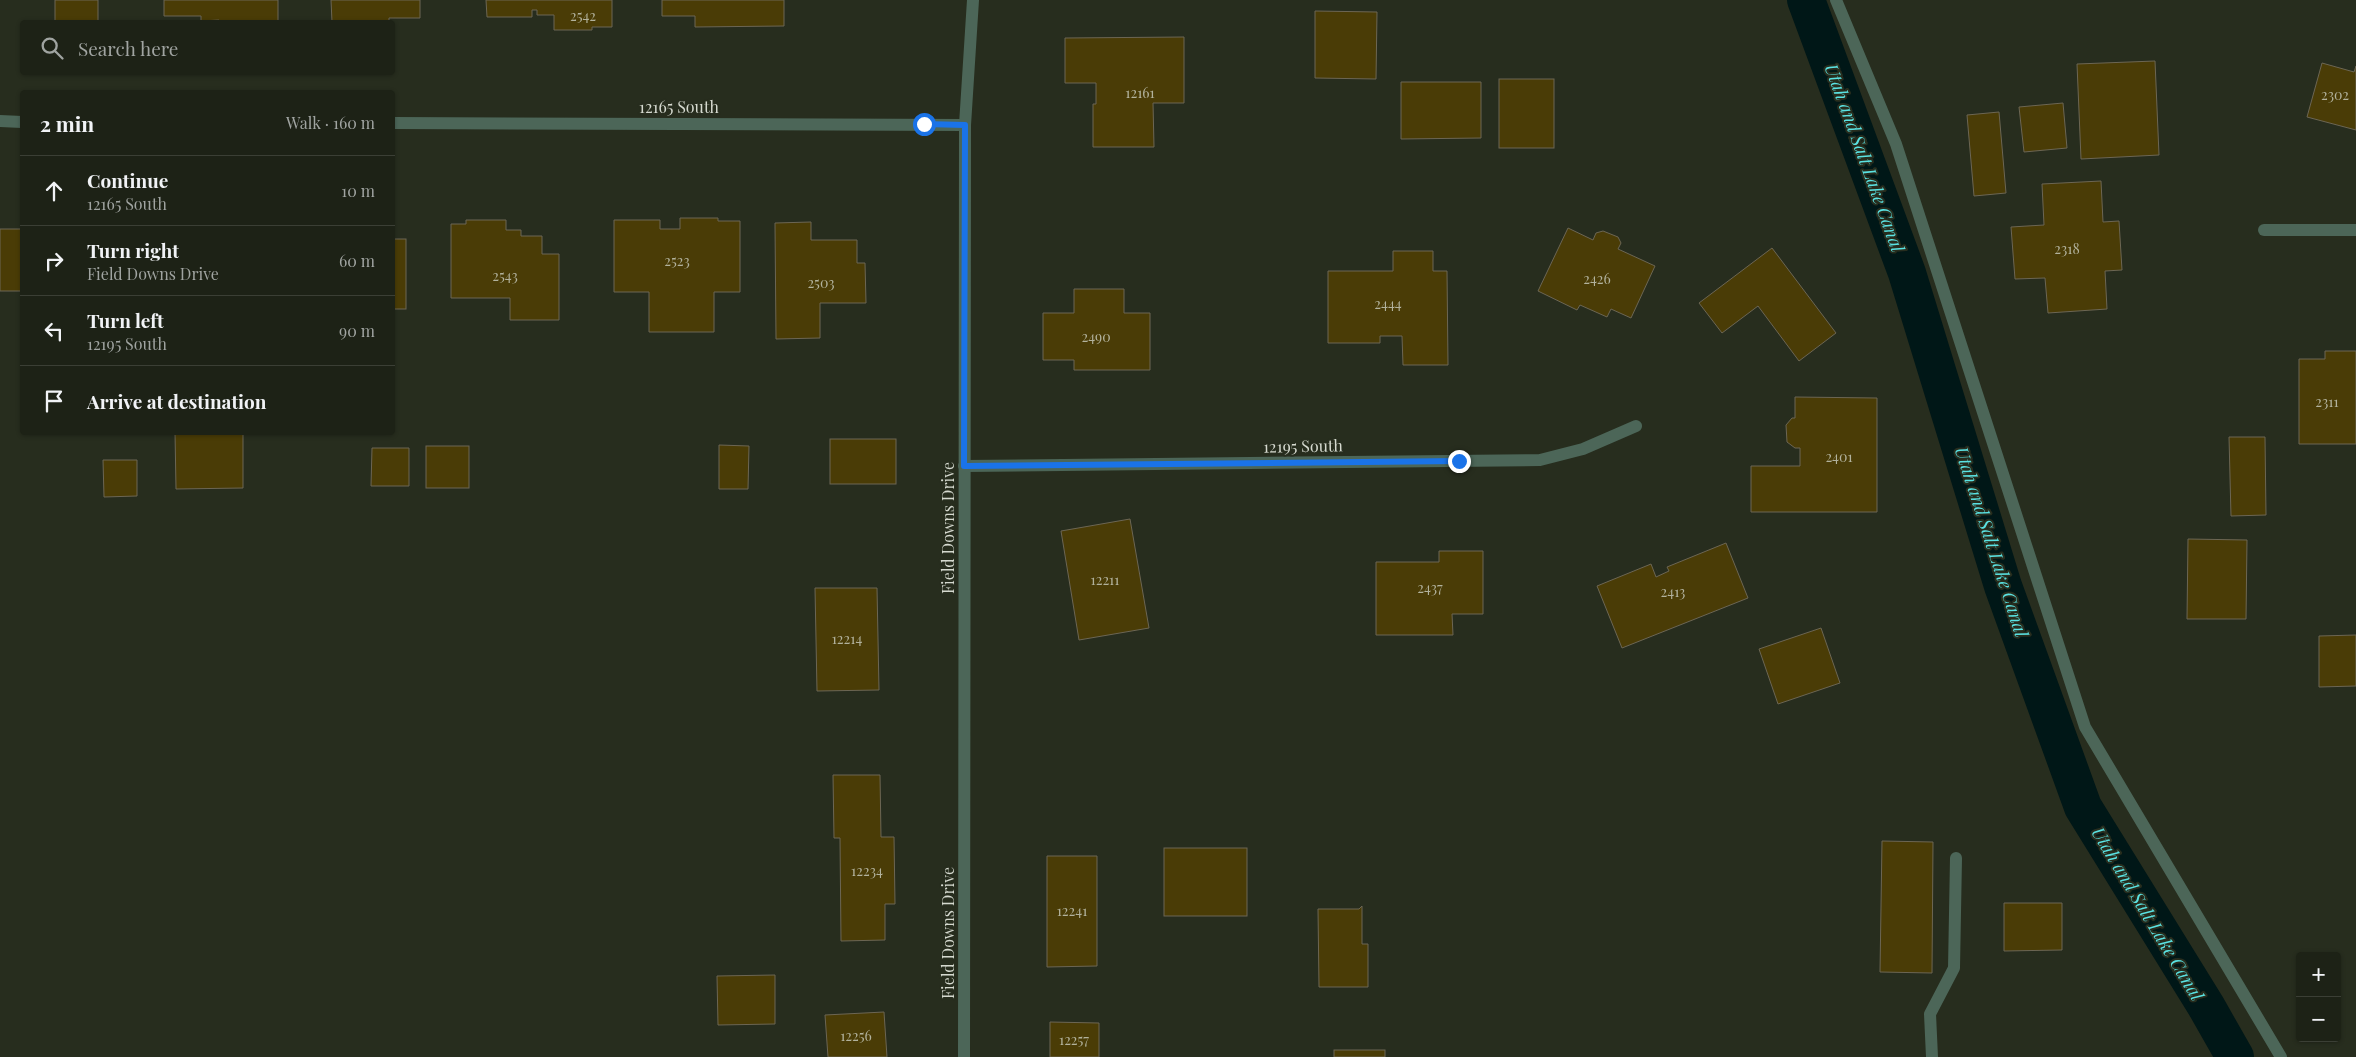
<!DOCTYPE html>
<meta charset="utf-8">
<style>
:root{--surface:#1d2216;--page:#252a1f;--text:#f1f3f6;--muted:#a0a4a1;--line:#3b3f35}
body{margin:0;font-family:"Playfair Display",serif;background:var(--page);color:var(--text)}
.controls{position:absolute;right:15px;bottom:15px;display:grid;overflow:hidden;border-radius:5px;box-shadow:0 1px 4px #0004}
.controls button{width:45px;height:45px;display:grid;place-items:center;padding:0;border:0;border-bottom:1px solid var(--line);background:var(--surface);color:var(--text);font:25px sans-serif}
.stop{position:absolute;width:15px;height:15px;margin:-11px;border:4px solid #1a73e8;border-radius:50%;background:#fff}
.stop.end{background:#1a73e8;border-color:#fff;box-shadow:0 1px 5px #0008}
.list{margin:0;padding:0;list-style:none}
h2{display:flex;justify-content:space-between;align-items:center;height:65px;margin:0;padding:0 20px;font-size:21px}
h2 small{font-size:16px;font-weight:400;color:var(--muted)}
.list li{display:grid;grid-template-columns:32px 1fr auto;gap:15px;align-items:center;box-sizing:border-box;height:70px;padding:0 20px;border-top:1px solid var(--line)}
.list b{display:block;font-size:19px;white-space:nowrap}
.list p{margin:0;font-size:16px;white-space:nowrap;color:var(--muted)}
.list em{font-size:16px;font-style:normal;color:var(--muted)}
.icon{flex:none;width:28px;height:28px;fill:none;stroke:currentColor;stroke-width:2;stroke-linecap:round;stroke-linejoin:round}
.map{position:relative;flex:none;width:2356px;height:1057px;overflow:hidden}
.search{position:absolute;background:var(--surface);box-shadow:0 1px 4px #0004;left:20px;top:20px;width:375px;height:55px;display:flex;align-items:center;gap:12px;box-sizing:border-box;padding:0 18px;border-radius:5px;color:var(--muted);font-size:19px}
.panel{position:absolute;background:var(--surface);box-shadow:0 1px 4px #0004;left:20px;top:90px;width:375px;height:345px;border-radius:5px}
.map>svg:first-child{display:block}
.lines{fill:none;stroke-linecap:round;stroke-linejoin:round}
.canal{stroke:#001717;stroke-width:38}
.building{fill:#4a3c06;stroke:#6c6654}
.lane{stroke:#4c6658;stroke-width:12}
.street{stroke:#4c6658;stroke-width:12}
.route{stroke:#1a73e8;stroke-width:6}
.labels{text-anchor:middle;stroke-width:4;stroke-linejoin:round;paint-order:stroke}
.number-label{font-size:14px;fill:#b2b29d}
.street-label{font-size:16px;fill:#d5d9cf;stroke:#272d1e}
.water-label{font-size:18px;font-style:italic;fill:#5ae2e2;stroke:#272d1e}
</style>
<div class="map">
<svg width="2356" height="1057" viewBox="0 0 2356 1057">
<rect width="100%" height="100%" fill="#272d1e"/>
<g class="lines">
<!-- canal -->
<polyline class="canal" points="1806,0 1907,273 2003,586 2083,807 2206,1006 2235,1057"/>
</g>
<!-- building -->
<g class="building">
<rect x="55" y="0" width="43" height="22"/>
<polygon points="164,0 278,0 278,22 219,22 219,20 201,21 201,16 164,16"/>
<polygon points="331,0 420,0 420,18 389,18 389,22 332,22"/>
<polygon points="486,0 612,0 612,27 592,27 592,30 554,30 554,15 537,15 537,10 532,10 532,17 487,17"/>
<polygon points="662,0 784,0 784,26 695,27 695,16 662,16"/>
<polygon points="1315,11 1377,12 1376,79 1315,78"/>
<polygon points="1184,37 1184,103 1153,103 1154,147 1093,147 1093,104 1096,104 1096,83 1065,83 1065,38"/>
<polygon points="2155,61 2159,155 2081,159 2077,64"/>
<polygon points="2322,63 2354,72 2356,66 2356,130 2307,117"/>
<rect x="1499" y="79" width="55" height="69"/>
<polygon points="1401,82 1481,82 1481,138 1401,139"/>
<polygon points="2063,103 2067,148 2024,152 2019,107"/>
<polygon points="1999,112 2006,193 1974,196 1967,115"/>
<polygon points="2101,181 2103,222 2119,221 2122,270 2105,271 2107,309 2048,313 2045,278 2015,279 2011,227 2044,225 2042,184"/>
<polygon points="680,218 718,218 718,221 740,221 740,292 714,292 714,332 649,332 649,292 614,292 614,220 660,220 660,229 680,229"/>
<polygon points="466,220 506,220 506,230 521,230 521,236 542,236 542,254 559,254 559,320 510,320 510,298 451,298 451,224 466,224"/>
<polygon points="811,222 811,240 857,240 857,263 865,263 866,303 820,303 820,338 776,339 775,223"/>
<polygon points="1568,228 1593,240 1596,233 1603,231 1618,237 1621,243 1618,249 1655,266 1631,318 1611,309 1607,317 1580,305 1577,310 1538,291"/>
<polygon points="0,229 21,229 22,291 0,291"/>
<rect x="392" y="239" width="14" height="70"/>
<polygon points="1772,248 1836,333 1799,361 1758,306 1722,333 1699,303"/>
<polygon points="1393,251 1433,251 1433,271 1447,271 1448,365 1403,365 1402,336 1380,336 1380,343 1328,343 1328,271 1393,271"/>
<polygon points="1074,289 1124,289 1124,313 1150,313 1150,370 1074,370 1074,360 1043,360 1043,313 1074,313"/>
<polygon points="2325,351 2356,351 2356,444 2299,444 2299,359 2325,359"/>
<polygon points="1795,397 1877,398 1877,512 1751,512 1751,466 1800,466 1800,448 1795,448 1787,442 1786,425 1792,418 1795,418"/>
<polygon points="175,432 243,432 243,488 176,489"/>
<polygon points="2229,437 2265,437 2266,515 2231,516"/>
<rect x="830" y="439" width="66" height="45"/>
<polygon points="719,445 749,446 748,489 719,489"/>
<rect x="426" y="446" width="43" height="42"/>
<polygon points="372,448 409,448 409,486 371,486"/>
<polygon points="103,460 137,460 137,496 104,497"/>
<polygon points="1130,519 1149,628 1079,640 1061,531"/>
<polygon points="2188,539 2247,540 2246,619 2187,619"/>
<polygon points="1726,543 1748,598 1622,648 1597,586 1651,564 1656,577 1669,571 1667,567"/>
<polygon points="1439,551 1483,551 1483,614 1452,614 1453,635 1376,635 1376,562 1439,562"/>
<polygon points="815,588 877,588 879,690 817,691"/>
<polygon points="1821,628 1840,683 1778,704 1759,649"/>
<polygon points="2356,635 2356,686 2319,687 2319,636"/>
<polygon points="833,775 880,775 881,837 894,837 895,904 885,904 885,940 841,941 840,838 834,838"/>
<polygon points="1882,841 1933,842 1932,973 1880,972"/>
<rect x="1164" y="848" width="83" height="68"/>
<polygon points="1047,856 1097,856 1097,966 1047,967"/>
<polygon points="2004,903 2062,903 2062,950 2004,951"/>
<polygon points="1362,906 1362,944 1368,944 1368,987 1319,987 1318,909 1359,909"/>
<polygon points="775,975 775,1024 718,1025 717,976"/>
<polygon points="884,1012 887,1057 828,1057 825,1015"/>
<polygon points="1050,1022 1099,1023 1099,1057 1050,1057"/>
<rect x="1334" y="1050" width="51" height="7"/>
</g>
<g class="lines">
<!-- lane -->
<g class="lane">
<polyline points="1836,0 1896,144 2085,727 2281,1057"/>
<polyline points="1932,1057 1930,1014 1954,968 1956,858"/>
</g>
<!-- street -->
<g class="street">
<polyline points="0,121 22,122"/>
<polyline points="392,123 965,125"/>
<polyline points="2264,230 2356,230"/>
<polyline points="964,466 1540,460 1583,449 1636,426"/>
<polyline points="964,1057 965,125 973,0"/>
</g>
</g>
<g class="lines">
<!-- route -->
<polyline class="route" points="924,124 965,125 964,466 1459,461"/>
</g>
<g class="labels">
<!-- number labels -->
<g class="number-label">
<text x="583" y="21">2542</text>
<text x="1140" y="98">12161</text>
<text x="2335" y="100">2302</text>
<text x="2067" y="254">2318</text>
<text x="677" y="266">2523</text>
<text x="505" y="281">2543</text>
<text x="1597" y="284">2426</text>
<text x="821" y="288">2503</text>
<text x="1388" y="309">2444</text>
<text x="1096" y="342">2490</text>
<text x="2327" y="407">2311</text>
<text x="1839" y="462">2401</text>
<text x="1105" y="585">12211</text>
<text x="1430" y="593">2437</text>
<text x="1673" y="597">2413</text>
<text x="847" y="644">12214</text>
<text x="867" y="876">12234</text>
<text x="1072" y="916">12241</text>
<text x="856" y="1041">12256</text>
<text x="1074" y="1045">12257</text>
</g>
<!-- street labels -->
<g class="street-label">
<text x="679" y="113">12165 South</text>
<text transform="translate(1303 446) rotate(-1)" y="6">12195 South</text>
<text transform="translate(948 528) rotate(-90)" y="6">Field Downs Drive</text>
<text transform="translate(948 933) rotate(-90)" y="6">Field Downs Drive</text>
</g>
<!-- water labels -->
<g class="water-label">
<text transform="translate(1864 158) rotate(70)" y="6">Utah and Salt Lake Canal</text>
<text transform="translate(1991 542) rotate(72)" y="6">Utah and Salt Lake Canal</text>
<text transform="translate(2147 914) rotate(59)" y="6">Utah and Salt Lake Canal</text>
</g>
</g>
</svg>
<div class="controls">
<button>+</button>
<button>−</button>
</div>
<div class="stop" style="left:924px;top:124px"></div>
<div class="stop end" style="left:1459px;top:461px"></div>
<div class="search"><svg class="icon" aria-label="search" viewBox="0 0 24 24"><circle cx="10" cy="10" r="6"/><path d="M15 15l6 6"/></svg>Search here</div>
<section class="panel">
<h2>2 min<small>Walk · 160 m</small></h2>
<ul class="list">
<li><svg class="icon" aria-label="ahead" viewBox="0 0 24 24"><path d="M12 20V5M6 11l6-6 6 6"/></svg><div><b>Continue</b><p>12165 South</p></div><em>10 m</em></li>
<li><svg class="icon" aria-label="right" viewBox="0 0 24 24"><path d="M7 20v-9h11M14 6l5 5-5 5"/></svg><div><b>Turn right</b><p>Field Downs Drive</p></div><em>60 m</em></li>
<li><svg class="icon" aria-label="left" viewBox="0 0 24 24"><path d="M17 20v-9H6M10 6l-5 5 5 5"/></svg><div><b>Turn left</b><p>12195 South</p></div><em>90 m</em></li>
<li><svg class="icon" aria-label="arrive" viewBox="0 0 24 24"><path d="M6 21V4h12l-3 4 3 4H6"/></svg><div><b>Arrive at destination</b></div></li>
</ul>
</section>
</div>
